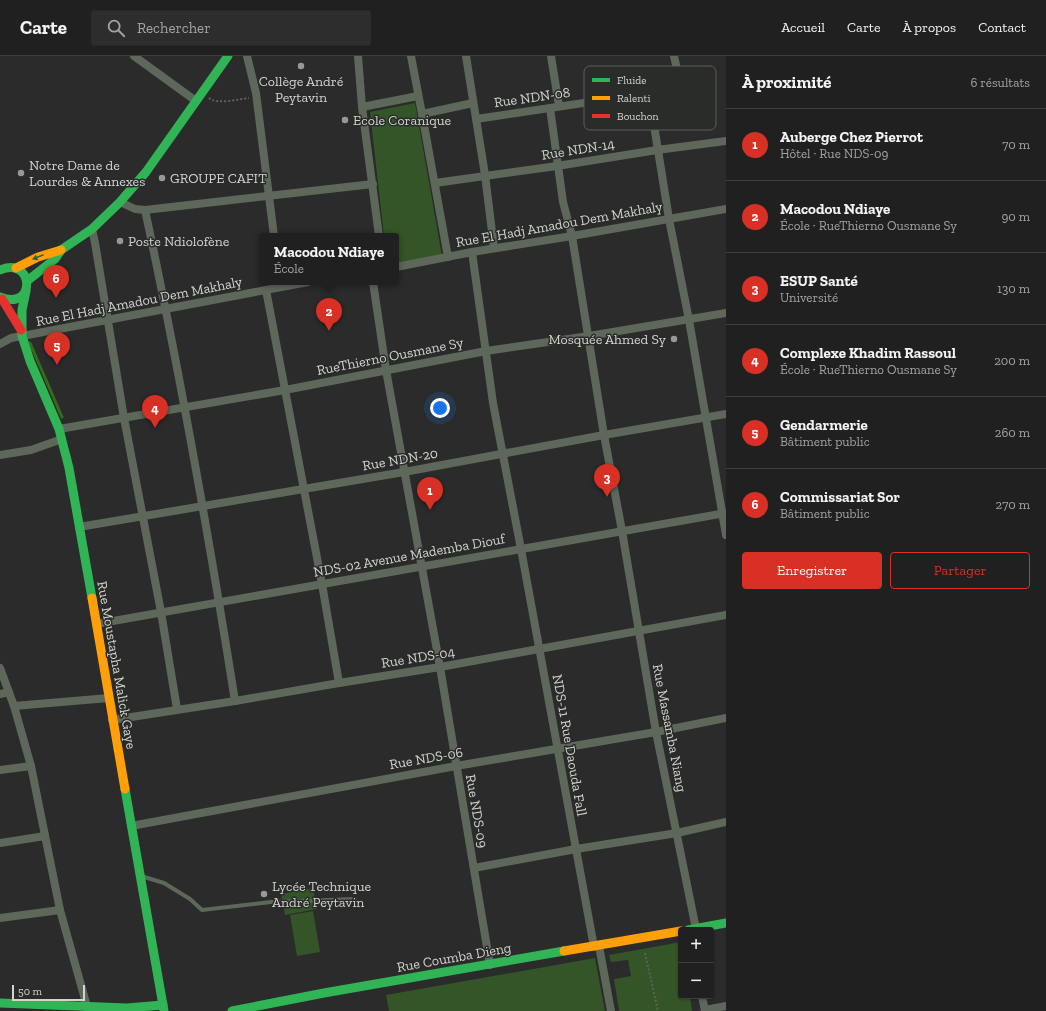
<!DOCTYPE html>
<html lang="fr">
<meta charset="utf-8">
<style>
:root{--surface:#202020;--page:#2d2d2d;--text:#f1f3f6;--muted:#a2a3a5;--line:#3d3e3e;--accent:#d93025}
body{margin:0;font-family:"Zilla Slab",serif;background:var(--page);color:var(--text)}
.controls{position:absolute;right:12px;bottom:12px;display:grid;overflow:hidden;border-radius:4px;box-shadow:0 1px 3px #0004}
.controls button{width:36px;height:36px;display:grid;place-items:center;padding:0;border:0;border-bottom:1px solid var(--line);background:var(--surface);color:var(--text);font:20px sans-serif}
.scale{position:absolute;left:12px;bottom:10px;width:73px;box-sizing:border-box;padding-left:4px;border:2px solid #d3d4d2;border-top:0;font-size:11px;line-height:14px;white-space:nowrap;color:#d3d4d2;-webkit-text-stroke:3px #2a2c29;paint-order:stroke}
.you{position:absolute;left:440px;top:352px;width:14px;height:14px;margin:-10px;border:3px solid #fff;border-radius:50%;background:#1a73e8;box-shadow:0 0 0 6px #1a73e833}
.badge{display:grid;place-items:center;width:26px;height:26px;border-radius:50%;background:var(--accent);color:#fff;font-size:13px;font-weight:700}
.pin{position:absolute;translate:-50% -33px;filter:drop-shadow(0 1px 2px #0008)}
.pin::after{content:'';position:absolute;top:21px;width:14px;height:12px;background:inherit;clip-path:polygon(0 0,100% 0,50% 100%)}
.popup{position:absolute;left:259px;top:177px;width:140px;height:52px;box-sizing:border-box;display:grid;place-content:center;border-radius:4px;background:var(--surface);filter:drop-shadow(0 1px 3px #0005);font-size:13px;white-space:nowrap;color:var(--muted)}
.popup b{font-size:15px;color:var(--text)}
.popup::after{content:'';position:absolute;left:50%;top:100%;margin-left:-8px;border:8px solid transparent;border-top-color:var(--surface)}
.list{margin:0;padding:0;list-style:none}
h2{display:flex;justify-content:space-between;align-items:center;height:52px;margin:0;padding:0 16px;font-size:17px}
h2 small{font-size:13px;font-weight:400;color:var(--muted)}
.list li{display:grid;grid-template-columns:26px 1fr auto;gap:12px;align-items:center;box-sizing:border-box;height:72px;padding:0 16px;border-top:1px solid var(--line)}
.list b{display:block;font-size:15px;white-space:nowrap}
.list p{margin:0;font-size:13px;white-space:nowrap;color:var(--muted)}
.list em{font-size:13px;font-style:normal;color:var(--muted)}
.actions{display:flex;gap:8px;padding:12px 16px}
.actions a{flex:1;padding:9px 0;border:1px solid var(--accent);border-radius:4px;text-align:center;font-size:14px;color:var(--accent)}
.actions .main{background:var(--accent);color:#fff}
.icon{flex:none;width:22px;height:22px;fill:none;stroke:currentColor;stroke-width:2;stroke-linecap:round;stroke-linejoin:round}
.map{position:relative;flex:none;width:726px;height:955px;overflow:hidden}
header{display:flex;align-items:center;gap:24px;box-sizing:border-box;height:56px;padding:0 20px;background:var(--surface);border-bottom:1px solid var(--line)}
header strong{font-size:19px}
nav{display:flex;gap:22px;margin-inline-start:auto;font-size:14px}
.search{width:280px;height:36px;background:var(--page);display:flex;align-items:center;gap:10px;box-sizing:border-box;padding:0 14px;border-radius:4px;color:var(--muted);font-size:15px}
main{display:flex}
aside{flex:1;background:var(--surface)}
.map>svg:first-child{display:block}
.green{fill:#345527}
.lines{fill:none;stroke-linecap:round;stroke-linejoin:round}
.stream{stroke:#366a1d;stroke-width:3}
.path{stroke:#5d635b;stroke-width:2;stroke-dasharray:2 2;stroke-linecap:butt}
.lane{stroke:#5d685a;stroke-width:4}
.street{stroke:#5d685a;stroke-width:8}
.fast{stroke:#30b455;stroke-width:9}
.slow{stroke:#ff9f0a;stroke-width:9}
.jam{stroke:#e5322d;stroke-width:9}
.oneway{fill:#2c623b}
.poi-dot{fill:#989997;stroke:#2a2c29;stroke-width:1.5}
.labels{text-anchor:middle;stroke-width:3;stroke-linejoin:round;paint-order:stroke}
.poi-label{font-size:14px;fill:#d3d4d2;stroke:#2a2c29;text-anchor:start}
.street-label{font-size:14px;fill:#d3d4d2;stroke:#2a2c29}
.key{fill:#2a2c29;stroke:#5d5e5c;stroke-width:1}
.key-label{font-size:11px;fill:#d3d4d2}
</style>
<header>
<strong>Carte</strong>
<div class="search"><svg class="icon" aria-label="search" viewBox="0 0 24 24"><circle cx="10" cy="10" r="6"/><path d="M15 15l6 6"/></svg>Rechercher</div>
<nav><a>Accueil</a><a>Carte</a><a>À propos</a><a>Contact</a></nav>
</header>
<main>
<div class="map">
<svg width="726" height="955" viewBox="0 0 726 955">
<rect width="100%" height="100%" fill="#2a2b2a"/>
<!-- green -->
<g class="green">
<polygon points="415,47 442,200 396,209 396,180 384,180 370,56"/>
<polygon points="313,832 317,853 285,859 281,838"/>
<polygon points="313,855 320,896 297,900 290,859"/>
<polygon points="681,886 681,889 679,889 681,898 681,920 678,921 681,940 690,940 692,955 619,955 614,923 631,920 628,904 611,906 609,899"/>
<polygon points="595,902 605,955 389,955 386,939"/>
</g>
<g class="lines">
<!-- stream -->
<polyline class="stream" points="30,287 62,361"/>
<!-- path -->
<g class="path">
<path d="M209 42C216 49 239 43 249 42"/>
<polyline points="645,897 658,955"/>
</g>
<!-- lane -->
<polyline class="lane" points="141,820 164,827 190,843 202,854 271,846 355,843"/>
<!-- street -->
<g class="street">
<polyline points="134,0 196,45"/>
<polyline points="247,0 256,37 274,180"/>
<polyline points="358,0 362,51 379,180"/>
<polyline points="411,0 422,58 473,47"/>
<polyline points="466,0 485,119 494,192"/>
<polyline points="551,0 559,50"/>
<polyline points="649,38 669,163 689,264 726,479"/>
<polyline points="362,51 418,40"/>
<polyline points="550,52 563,146 572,180 604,379 622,475 656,676 696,873"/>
<polyline points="422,58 448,201"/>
<path d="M476 63 664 35 676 30C680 20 676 10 674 0"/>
<polyline points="435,127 557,110 657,94 726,85"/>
<polyline points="120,146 135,153 145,154 373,128"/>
<path d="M145 154C180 317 209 481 235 645"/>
<polyline points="92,173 95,187 124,362 161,556 177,653"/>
<polyline points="472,196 493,347 521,493 594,891"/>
<polyline points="396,211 472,196 572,180 726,153"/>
<polyline points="373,226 386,314 440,611 490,909"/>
<polyline points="266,234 322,528 339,627"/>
<polyline points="0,288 11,282 22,280 308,226"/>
<polyline points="59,373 285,334 486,295 589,280 726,257"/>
<polyline points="0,399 31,394 62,383"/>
<polyline points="79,471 404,416 604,379 726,358"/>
<polyline points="96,568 726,457"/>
<polyline points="0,612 14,650 31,710 60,854 88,954"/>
<polyline points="0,638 9,636"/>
<polyline points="14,650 109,642"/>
<polyline points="112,664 235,645 339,627 440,611 726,559"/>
<polyline points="0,714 31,710"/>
<polyline points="131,770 456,710 656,676 726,662"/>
<polyline points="0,787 45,780"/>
<polyline points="474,812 576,793 677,777 726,766"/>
<polyline points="0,862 60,854"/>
<polyline points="599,890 611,955"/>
<polyline points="702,940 705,955"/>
<polyline points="705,954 726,950"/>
</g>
<!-- fast -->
<g class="fast">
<path d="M0 214C34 199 37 256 0 241"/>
<polyline points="27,225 55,203 61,194 92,173 120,146 146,116 228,0"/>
<polyline points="26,235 22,254 22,280 30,305 59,373 69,412 92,542"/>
<polyline points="125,733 164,955"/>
<polyline points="688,874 726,867"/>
<polyline points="0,947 127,952 163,949"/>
<polyline points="232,955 324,937 564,895"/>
</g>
<!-- slow -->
<g class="slow">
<polyline points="16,212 38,201 61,194"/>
<polyline points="92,542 125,733"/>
<polyline points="564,895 681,875"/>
</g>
<!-- jam -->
<polyline class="jam" points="2,243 21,274"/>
</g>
<!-- one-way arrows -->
<defs><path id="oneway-solid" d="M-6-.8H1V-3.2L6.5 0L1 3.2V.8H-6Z"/></defs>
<use class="oneway" href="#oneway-solid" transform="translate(38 201) rotate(158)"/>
<!-- markers -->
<g class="poi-dot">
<circle cx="301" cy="10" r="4"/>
<circle cx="345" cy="64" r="4"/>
<circle cx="21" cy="117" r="4"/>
<circle cx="162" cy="122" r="4"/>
<circle cx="120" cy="185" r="4"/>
<circle cx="674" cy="283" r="4"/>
<circle cx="264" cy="838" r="4"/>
</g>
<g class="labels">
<!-- poi labels -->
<g class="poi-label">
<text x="301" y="30" text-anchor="middle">Collège André<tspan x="301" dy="16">Peytavin</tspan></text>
<text x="353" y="69">Ecole Coranique</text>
<text x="29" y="114">Notre Dame de<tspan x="29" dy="16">Lourdes &amp; Annexes</tspan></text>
<text x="170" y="127">GROUPE CAFIT</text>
<text x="128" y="190">Poste Ndiolofène</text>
<text x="666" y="288" text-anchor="end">Mosquée Ahmed Sy</text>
<text x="272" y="835">Lycée Technique<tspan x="272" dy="16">André Peytavin</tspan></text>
</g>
<!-- street labels -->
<g class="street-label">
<text transform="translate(532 41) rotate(-8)" y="5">Rue NDN-08</text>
<text transform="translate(578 93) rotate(-9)" y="5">Rue NDN-14</text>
<text transform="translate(559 168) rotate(-10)" y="5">Rue El Hadj Amadou Dem Makhaly</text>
<text transform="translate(139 245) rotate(-11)" y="5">Rue El Hadj Amadou Dem Makhaly</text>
<text transform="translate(390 300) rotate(-11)" y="5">RueThierno Ousmane Sy</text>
<text transform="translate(400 403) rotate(-10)" y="5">Rue NDN-20</text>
<text transform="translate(409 499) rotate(-10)" y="5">NDS-02 Avenue Mademba Diouf</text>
<text transform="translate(418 601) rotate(-9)" y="5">Rue NDS-04</text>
<text transform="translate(117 609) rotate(80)" y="5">Rue Moustapha Malick Gaye</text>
<text transform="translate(670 672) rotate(79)" y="5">Rue Massamba Niang</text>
<text transform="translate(570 689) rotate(80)" y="5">NDS-11 Rue Daouda Fall</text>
<text transform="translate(426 702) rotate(-10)" y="5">Rue NDS-06</text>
<text transform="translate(477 755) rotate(80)" y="5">Rue NDS-09</text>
<text transform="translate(454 901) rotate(-10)" y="5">Rue Coumba Dieng</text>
</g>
</g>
<!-- legend -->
<rect x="584" y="10" width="132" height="64" rx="6" class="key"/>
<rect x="592" y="22" width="18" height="4" fill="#30b455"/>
<rect x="592" y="40" width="18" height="4" fill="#ff9f0a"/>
<rect x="592" y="58" width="18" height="4" fill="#e5322d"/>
<g class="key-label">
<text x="617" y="28">Fluide</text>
<text x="617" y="46">Ralenti</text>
<text x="617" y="64">Bouchon</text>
</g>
</svg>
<div class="controls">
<button>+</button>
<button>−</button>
</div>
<div class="scale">50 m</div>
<div class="you"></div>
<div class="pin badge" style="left:430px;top:454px">1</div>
<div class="pin badge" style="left:329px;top:275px">2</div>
<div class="popup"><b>Macodou Ndiaye</b>École</div>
<div class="pin badge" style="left:607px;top:441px">3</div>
<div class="pin badge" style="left:155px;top:372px">4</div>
<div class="pin badge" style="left:57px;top:309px">5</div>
<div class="pin badge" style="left:56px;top:242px">6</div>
</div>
<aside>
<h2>À proximité<small>6 résultats</small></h2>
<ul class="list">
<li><span class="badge">1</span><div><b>Auberge Chez Pierrot</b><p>Hôtel · Rue NDS-09</p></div><em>70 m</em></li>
<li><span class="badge">2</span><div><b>Macodou Ndiaye</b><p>École · RueThierno Ousmane Sy</p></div><em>90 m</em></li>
<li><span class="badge">3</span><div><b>ESUP Santé</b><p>Université</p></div><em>130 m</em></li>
<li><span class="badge">4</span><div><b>Complexe Khadim Rassoul</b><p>École · RueThierno Ousmane Sy</p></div><em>200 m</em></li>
<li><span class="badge">5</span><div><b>Gendarmerie</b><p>Bâtiment public</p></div><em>260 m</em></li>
<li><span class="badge">6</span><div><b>Commissariat Sor</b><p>Bâtiment public</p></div><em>270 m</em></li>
</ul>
<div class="actions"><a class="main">Enregistrer</a><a>Partager</a></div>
</aside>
</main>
